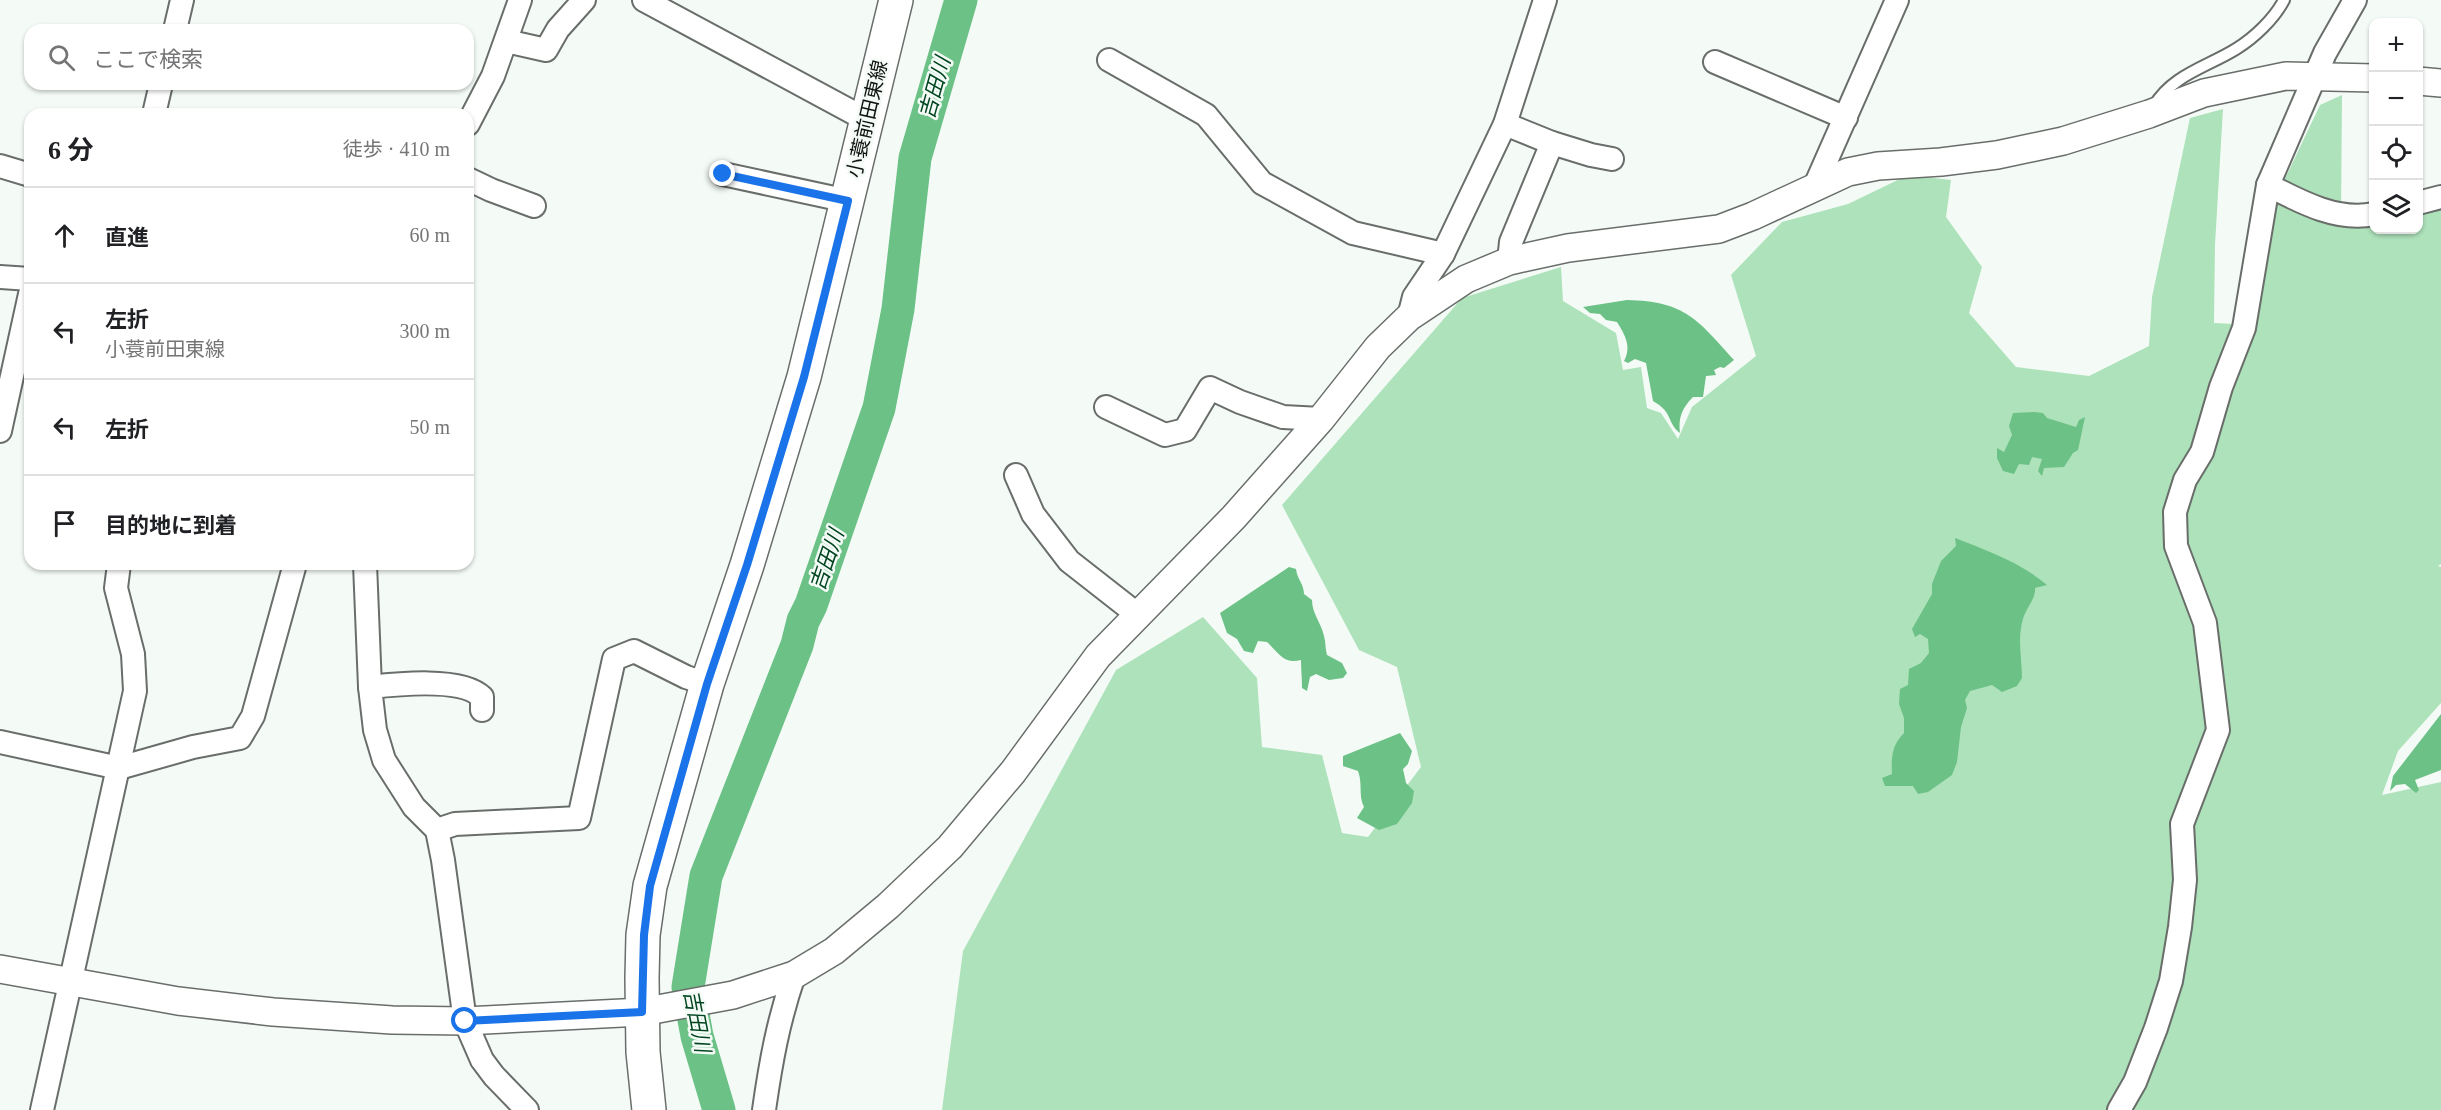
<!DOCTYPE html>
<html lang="ja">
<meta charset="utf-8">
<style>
:root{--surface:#fff;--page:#f6f6f6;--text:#202124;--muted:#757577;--line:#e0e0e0}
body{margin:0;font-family:"Times New Roman","Noto Sans JP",serif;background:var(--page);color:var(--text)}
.controls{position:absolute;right:18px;top:18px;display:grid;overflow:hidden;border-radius:12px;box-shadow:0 2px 4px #0004}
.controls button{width:54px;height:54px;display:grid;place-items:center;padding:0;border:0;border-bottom:2px solid var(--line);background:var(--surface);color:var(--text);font:30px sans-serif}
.stop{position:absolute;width:18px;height:18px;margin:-14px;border:4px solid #1a73e8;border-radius:50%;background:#fff}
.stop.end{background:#1a73e8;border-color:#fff;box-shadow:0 2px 6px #0008}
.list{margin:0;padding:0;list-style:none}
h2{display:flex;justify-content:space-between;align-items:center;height:78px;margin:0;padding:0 24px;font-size:26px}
h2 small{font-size:20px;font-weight:400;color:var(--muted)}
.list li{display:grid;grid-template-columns:39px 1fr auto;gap:18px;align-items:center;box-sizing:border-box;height:96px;padding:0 24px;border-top:2px solid var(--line)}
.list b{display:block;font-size:22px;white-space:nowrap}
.list p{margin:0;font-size:20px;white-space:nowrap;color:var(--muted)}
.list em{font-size:20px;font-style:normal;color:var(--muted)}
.icon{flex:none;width:33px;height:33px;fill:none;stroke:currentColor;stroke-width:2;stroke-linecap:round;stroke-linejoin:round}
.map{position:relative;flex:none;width:2441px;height:1110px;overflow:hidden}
.search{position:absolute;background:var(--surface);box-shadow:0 2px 4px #0004;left:24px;top:24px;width:450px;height:66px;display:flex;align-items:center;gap:15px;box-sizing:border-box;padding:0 21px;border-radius:18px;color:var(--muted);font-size:22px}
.panel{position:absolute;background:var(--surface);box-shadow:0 2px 4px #0004;left:24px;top:108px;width:450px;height:462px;border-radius:18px}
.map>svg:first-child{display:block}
.green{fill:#aee2bb}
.water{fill:#6cc186}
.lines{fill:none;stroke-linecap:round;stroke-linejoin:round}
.river{stroke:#6cc186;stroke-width:33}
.service-casing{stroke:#696e6a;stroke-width:14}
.minor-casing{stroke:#696e6a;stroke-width:26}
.tertiary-casing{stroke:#696e6a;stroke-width:30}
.primary-casing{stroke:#696e6a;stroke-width:36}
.service{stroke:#fff;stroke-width:10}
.minor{stroke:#fff;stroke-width:22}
.tertiary{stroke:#fff;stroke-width:27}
.primary{stroke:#fff;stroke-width:33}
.route{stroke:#1a73e8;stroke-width:8}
.labels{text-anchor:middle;stroke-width:5;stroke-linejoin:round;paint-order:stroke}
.street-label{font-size:20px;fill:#111312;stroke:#f4fbf6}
.water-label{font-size:21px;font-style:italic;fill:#00451f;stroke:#f4fbf6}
</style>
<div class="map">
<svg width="2441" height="1110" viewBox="0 0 2441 1110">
<rect width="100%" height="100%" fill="#f4fbf6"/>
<!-- green -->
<polygon class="green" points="2342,95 2341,219 2373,215 2374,230 2418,230 2419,209 2441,206 2441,564 2438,566 2441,567 2441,703 2398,751 2382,795 2441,782 2441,1110 942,1110 963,951 1116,670 1203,617 1257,678 1262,747 1322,755 1342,833 1368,837 1421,767 1397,667 1359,650 1282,505 1462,298 1561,267 1563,301 1616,333 1623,370 1641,367 1647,408 1661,413 1678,439 1692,407 1756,356 1731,275 1782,222 1848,204 1908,175 1951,180 1946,217 1982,267 1969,313 2016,367 2089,376 2149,346 2152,297 2190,118 2223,109 2215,245 2214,323 2256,325 2272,206 2320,105"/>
<!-- water -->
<g class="water">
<path d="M1627 300C1685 301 1698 320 1734 360L1724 368 1720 367 1714 370 1716 375 1706 376 1703 397H1693C1682 408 1678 418 1680 433 1666 422 1674 413 1653 401L1646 363 1635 359 1628 363 1624 361C1632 347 1625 335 1617 322L1606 320 1600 314 1590 313 1583 307Z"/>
<polygon points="2034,412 2043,413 2047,418 2076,427 2079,420 2085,417 2078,450 2073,453 2064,467 2044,468 2042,476 2038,471 2042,459 2032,457 2029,465 2019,464 2014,474 2003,471 1997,458 1997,448 2004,452 2012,435 2009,426 2013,413"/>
<path d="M1955 538C1988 551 2020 562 2047 585L2035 588C2036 599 2026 608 2023 619 2017 639 2022 658 2022 678L2017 686 2002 692 1992 685 1970 691 1965 700 1967 708 1961 727 1957 762 1952 775 1928 792 1918 794 1913 786H1885L1882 778 1892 774C1891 757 1892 745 1904 733V718L1899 704 1900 689 1908 685 1909 669 1921 663 1929 653 1928 639 1920 634 1915 637 1912 629 1932 594V584L1941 561 1956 546Z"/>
<path d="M1289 567 1296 569C1297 579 1304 584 1304 594L1312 600C1312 614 1321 622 1324 636 1326 642 1325 649 1327 655L1342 663 1347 673 1343 678 1329 680 1316 674 1310 677 1307 691 1302 688C1302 678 1301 670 1301 660 1284 665 1278 652 1267 642L1258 641 1253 653 1244 651 1237 639 1227 633 1220 613Z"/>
<polygon points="2441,714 2441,770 2415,780 2419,790 2416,793 2405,784 2396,785 2390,791 2393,776"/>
<path d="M1400 733 1412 751 1408 764 1403 769 1406 783 1414 791 1412 803 1397 824 1379 830 1357 818 1364 807C1358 795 1363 784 1358 771L1343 766V756Z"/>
</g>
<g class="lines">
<!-- river -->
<polyline class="river" points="719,1110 697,1036 688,987 706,876 797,645 803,621 811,605 879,408 898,309 915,158 961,0"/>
<!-- service casing -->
<g class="service-casing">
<path id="service" d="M2154 106C2172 75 2207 67 2236 49 2254 38 2274 19 2284 0"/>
</g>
<!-- minor casing -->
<g class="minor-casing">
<g id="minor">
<polyline points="644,0 865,119"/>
<polyline points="175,30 182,0"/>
<polyline points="506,41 546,50 558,29 584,0"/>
<polyline points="1109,60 1206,115 1262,183 1353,233 1443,254"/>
<polyline points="1715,62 1846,118"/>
<polyline points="154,114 161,84"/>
<polyline points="468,124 493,76 520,0"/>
<polyline points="1505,124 1552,143 1511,242 1509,261"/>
<polyline points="1552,143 1591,155 1612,159"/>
<polyline points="0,166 30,175"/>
<polyline points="723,174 848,201"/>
<polyline points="468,179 491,190 534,206"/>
<path d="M2268 185C2299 201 2337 222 2374 214"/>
<polyline points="1815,186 1897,0"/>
<polyline points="2418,203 2441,197"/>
<polyline points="0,277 30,279"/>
<polyline points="1409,317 1414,297 1443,254 1505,124 1545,0"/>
<polyline points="1106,407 1165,435 1185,430 1210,388 1240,402 1283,417 1321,419"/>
<polyline points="0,431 30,294"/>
<polyline points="1016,475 1033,514 1069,561 1138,615"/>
<polyline points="365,564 370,687 375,730 384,760 414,807 437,830 443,860 465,1021 482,1060 494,1076 527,1110"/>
<path d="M370 687C397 684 462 677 482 697V710"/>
<polyline points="0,742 119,768 193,747 240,738 253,716 295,564"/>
<polyline points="437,830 455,824 579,818 614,659 634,651 686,677 707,684"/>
<polyline points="42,1110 135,691 133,654 116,588 119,564"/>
<path d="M764 1110C771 1061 778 1022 794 975"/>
<polyline points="2119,1110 2135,1082 2156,1028 2171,981 2180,927 2185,880 2182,824 2218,730 2205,623 2176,546 2175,512 2185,480 2202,452 2221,387 2244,328 2268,185 2325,53 2355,0"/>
</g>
</g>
<!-- tertiary casing -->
<g class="tertiary-casing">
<g id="tertiary">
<polyline points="2418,81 2441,83"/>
<polyline points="0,969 178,1001 273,1012 392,1020 465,1021 642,1012 733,995 794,975 834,951 888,906 950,847 1013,772 1098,656 1234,517 1321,419 1378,347 1409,317 1466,279 1509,261 1568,248 1719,229 1753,216 1848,172 1878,166 1941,162 1997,155 2063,141 2149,114 2204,93 2286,76 2374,78"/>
</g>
</g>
<!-- primary casing -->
<g class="primary-casing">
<polyline id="primary" points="649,1110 643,1052 642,978 643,935 650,886 707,684 747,565 804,377 896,0"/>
</g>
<!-- service -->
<use href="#service" class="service"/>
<!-- minor -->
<use href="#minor" class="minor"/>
<!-- tertiary -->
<use href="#tertiary" class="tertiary"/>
<!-- primary -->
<use href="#primary" class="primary"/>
</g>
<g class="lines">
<!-- route -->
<polyline class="route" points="465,1021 642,1012 644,935 650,886 707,684 747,565 804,377 848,201 723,174"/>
</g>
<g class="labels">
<!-- street labels -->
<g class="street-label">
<text transform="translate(867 119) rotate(-77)" y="7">小蓑前田東線</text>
</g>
<!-- water labels -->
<g class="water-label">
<text transform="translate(935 88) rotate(-74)" y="7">吉田川</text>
<text transform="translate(827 560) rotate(-71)" y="7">吉田川</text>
<text transform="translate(697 1021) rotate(79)" y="7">吉田川</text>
</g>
</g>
</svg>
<div class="controls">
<button>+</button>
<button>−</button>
<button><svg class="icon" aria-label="locate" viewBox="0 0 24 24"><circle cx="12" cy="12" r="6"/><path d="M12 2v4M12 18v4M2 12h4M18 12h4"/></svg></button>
<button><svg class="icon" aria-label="layers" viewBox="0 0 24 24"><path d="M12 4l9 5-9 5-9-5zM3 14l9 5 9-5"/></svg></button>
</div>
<div class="stop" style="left:465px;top:1021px"></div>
<div class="stop end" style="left:723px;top:174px"></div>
<div class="search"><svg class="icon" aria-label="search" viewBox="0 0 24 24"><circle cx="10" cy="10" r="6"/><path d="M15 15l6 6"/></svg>ここで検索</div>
<section class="panel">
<h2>6 分<small>徒歩 · 410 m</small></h2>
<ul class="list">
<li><svg class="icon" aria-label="ahead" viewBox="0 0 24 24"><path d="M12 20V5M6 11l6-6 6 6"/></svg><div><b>直進</b></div><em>60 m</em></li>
<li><svg class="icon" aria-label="left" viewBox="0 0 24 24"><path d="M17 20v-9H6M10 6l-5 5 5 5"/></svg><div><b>左折</b><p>小蓑前田東線</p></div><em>300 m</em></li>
<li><svg class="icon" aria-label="left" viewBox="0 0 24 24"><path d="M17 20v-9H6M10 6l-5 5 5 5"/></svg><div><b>左折</b></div><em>50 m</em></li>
<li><svg class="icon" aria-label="arrive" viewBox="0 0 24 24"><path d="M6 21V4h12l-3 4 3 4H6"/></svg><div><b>目的地に到着</b></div></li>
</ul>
</section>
</div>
